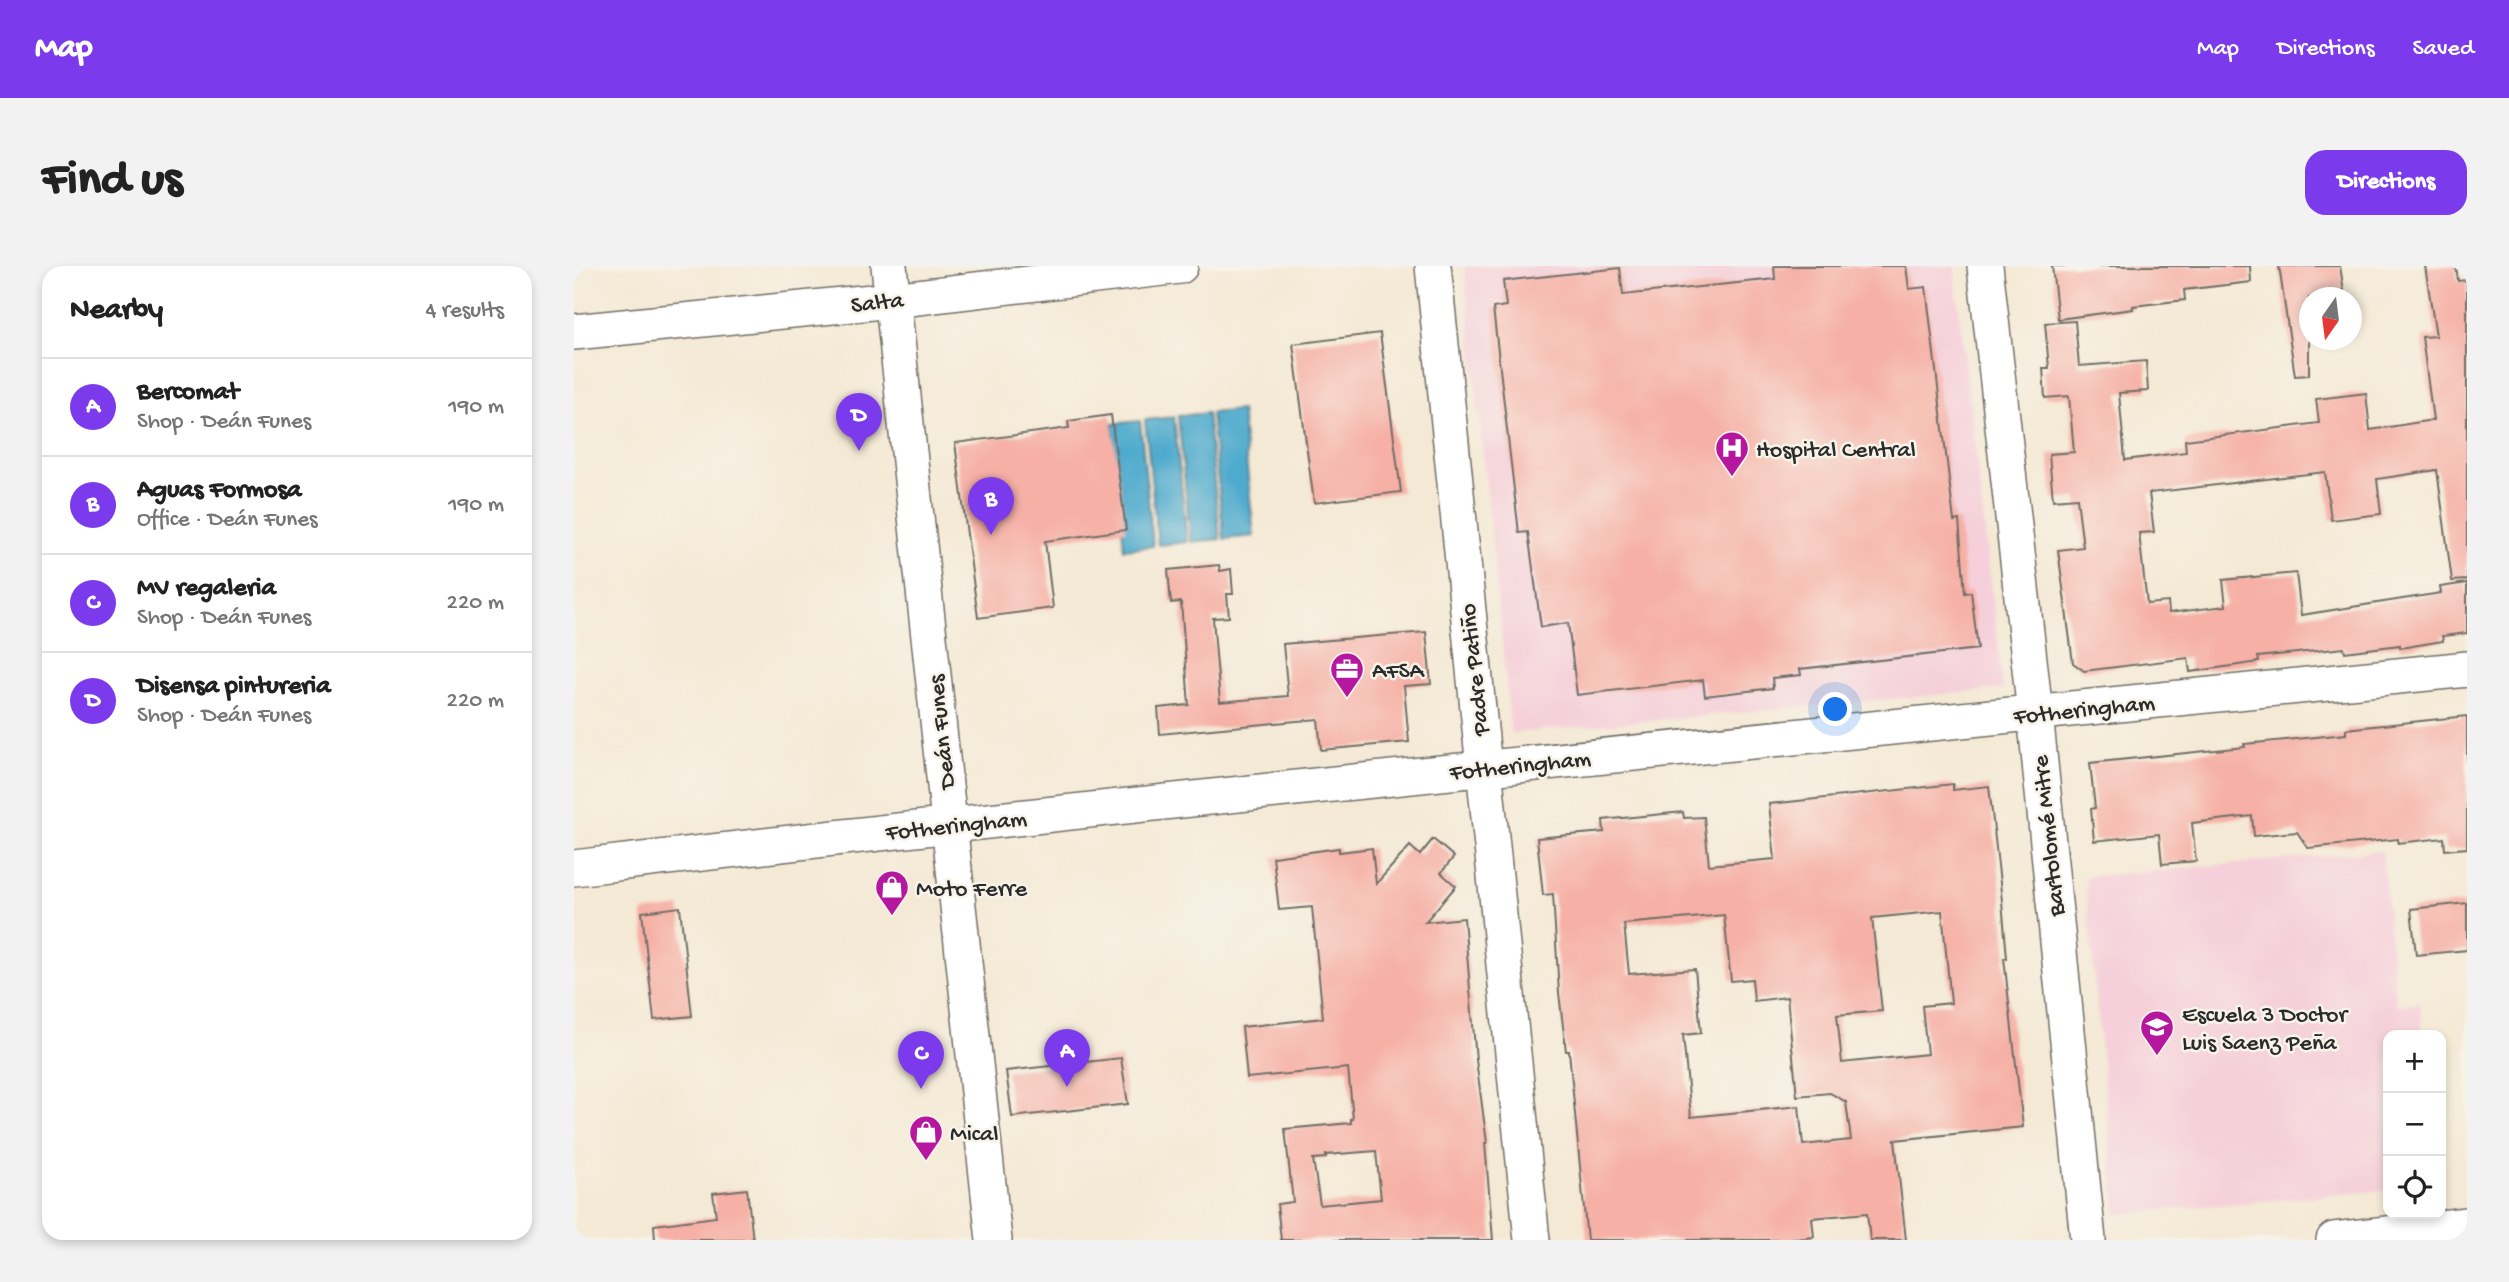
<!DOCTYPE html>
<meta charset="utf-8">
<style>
:root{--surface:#fff;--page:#f2f2f2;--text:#222;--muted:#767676;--line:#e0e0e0;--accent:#7c3aed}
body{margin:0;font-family:"Gochi Hand",sans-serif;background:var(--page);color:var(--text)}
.controls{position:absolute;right:21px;bottom:21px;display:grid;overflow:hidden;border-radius:14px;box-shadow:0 4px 10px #0003}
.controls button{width:63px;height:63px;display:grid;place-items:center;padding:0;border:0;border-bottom:2px solid var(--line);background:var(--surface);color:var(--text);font:35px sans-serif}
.compass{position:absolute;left:1725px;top:21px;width:63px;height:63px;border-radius:50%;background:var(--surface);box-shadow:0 4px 10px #0003;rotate:194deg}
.you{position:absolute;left:1262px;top:444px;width:24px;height:24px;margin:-18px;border:5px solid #fff;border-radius:50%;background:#1a73e8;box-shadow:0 0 0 10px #1a73e833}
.badge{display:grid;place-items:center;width:46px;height:46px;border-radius:50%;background:var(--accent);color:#fff;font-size:23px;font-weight:700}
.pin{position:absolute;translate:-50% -58px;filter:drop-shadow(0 2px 4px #0008)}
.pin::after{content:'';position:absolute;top:37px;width:24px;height:21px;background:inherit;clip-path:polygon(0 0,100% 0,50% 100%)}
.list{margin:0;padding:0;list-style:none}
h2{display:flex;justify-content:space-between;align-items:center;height:91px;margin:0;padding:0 28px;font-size:30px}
h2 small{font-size:23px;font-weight:400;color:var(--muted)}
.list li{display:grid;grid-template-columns:46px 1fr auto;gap:21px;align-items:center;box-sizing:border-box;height:98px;padding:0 28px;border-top:2px solid var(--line)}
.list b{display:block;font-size:26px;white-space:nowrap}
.list p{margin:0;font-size:23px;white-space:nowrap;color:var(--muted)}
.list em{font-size:23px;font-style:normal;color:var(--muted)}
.icon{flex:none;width:38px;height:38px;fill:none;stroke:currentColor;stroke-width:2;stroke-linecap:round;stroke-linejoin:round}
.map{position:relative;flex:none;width:1893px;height:974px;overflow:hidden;border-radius:21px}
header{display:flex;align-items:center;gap:42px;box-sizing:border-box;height:98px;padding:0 35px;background:var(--accent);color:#fff}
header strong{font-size:33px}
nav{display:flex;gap:38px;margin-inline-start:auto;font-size:24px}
.intro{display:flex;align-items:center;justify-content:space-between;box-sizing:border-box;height:168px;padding:0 42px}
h1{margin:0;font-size:49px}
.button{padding:18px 32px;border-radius:21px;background:var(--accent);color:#fff;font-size:24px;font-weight:700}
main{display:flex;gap:42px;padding:0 42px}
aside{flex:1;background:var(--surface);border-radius:21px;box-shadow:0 4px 10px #0003}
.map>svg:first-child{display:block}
.built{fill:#f5cfd9}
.water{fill:#4fabcd;stroke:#3d6b7c;stroke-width:2}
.building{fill:#f6b0a6;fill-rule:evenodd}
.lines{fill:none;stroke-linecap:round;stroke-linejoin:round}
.minor-casing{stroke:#716e66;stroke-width:38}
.minor{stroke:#fff;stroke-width:35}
.labels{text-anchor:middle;stroke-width:5;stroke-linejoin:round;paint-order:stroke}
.street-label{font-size:24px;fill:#2b2b2b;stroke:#f7f3e8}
.poi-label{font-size:24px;fill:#2b2b2b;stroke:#f7f3e8;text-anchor:start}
</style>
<header>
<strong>Map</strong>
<nav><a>Map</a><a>Directions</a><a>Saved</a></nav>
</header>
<div class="intro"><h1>Find us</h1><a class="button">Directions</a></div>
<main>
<aside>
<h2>Nearby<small>4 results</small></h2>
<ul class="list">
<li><span class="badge">A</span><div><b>Bercomat</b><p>Shop · Deán Funes</p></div><em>190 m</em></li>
<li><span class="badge">B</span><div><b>Aguas Formosa</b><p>Office · Deán Funes</p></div><em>190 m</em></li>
<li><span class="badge">C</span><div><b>MV regaleria</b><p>Shop · Deán Funes</p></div><em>220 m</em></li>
<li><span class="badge">D</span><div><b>Disensa pintureria</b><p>Shop · Deán Funes</p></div><em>220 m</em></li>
</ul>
</aside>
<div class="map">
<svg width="1893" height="974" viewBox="0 0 1893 974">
<rect width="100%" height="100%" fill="#f7f3e8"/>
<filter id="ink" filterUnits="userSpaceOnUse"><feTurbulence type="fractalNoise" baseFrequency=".0143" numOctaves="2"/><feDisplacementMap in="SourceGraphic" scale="14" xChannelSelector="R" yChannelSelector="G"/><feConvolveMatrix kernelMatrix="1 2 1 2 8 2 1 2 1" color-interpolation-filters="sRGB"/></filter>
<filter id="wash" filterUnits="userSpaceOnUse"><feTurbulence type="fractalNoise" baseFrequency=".00686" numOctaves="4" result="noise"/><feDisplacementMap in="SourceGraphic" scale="28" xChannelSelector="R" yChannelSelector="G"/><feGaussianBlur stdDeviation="1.57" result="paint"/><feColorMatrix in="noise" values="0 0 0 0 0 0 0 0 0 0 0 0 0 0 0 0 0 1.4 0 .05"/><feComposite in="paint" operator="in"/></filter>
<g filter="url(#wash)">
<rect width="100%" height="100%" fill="#f4e9d5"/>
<!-- built -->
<g class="built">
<polygon points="890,0 1380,0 1429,423 937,467"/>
<polygon points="1808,585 1822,739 1846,738 1849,769 1814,769 1814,924 1542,948 1511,611"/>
</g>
<!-- water -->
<g class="water">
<polygon points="667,144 680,270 650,273 637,147"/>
<polygon points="633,147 646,273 617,276 604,150"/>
<polygon points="600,151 613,276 584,279 571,154"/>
<polygon points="566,155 579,280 550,283 538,158"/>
</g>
<g id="blocks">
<!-- building -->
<g class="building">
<polygon points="1200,0 1332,0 1335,23 1352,21 1380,255 1385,254 1391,327 1397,326 1404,383 1226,403 1227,409 1198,412 1199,422 1131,430 1129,414 1003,429 994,357 967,361 954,266 945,267 919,42 932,40 929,15 1046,2 1049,29 1201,13"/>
<polygon points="1478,0 1676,0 1677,16 1610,24 1611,34 1559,40 1559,43 1484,53"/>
<polygon points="1705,0 1766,0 1771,32 1735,32 1735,109 1721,110"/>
<polygon points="1851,0 1882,0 1884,15 1893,14 1893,314 1878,315 1863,204 1803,213 1807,248 1757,254 1751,206 1575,227 1580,266 1565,267 1573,338 1594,336 1595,347 1652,340 1649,314 1722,307 1727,349 1867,327 1866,321 1893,317 1893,367 1868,370 1869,375 1826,382 1826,379 1771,386 1770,382 1684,391 1685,396 1616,406 1614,392 1510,405 1499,397 1484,284 1509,281 1503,232 1479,234 1475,188 1500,186 1495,130 1471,132 1469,102 1475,102 1471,57 1501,55 1505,100 1572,95 1574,125 1545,127 1551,194 1612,186 1611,174 1745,157 1742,133 1792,127 1796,164 1859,154 1848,71 1862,70"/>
<polygon points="806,67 827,226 740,237 719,78"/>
<polygon points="537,149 552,264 471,275 479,342 404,352 381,177 495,162 494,155"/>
<polygon points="645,299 646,305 657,303 659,328 653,328 655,351 639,352 646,436 714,430 709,378 852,366 857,418 830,420 835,476 747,484 744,453 586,468 584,442 615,439 607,336 597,337 594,304"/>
<polygon points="1893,450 1893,582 1871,584 1870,572 1824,577 1824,573 1734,582 1723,566 1680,570 1678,550 1618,557 1622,595 1588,598 1585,568 1520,575 1517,543 1521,542 1516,497 1671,481 1670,478 1772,468 1772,463"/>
<path d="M1379 518V524L1415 520 1428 635 1433 692H1430L1449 861 1321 874 1332 974H1296L1293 947 1238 952 1240 971 1214 974H1013L995 785H992L985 727 979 628 969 629 963 572 1030 566 1029 554 1109 546 1110 552 1130 551 1135 599 1201 593 1195 538ZM1368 645 1377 737 1348 740 1353 788 1268 797 1263 749 1308 745 1298 652ZM1150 649 1157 715 1178 713 1180 735 1213 731 1223 830 1256 827 1272 836 1277 874 1229 879 1225 840 1117 851 1109 769 1127 767 1121 703 1055 708 1050 658Z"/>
<path d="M859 573 880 591 867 607 882 620 851 656 890 652 902 794 913 877H911L919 974H707L703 938 719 936 711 863 777 857V853H779L774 802 673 812 668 761 749 752 738 641 705 644 699 591 765 582V586L798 582 802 618 836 580 846 589ZM802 885 807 933 746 939 739 893 752 892V889Z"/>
<polygon points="1893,637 1893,684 1842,689 1837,643"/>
<polygon points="106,641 118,750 80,754 68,646"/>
<polygon points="547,792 554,838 438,851 432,805"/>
<polygon points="173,923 179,974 81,974 80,959 142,951 139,927"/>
</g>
</g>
</g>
<g filter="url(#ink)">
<use href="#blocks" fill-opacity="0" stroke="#716e66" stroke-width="2"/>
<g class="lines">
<!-- minor casing -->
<g class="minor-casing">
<g id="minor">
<polyline points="315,0 420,974"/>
<polyline points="859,0 958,974"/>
<polyline points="1411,0 1461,447 1514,974"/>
<polyline points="0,66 318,34 606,0"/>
<path d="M0 602C630 528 1262 467 1893 403"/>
<polyline points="1760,974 1893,959"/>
</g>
</g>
<!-- minor -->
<use href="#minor" class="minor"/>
</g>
</g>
<!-- icons -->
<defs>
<g id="hospital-pin" transform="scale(1.75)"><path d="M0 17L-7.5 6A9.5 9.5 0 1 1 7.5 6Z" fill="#b5179e" stroke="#f7f3e8"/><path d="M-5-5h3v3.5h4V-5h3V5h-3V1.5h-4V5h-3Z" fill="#fff"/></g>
<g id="office-pin" transform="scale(1.75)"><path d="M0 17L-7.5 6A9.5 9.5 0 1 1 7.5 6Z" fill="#b5179e" stroke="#f7f3e8"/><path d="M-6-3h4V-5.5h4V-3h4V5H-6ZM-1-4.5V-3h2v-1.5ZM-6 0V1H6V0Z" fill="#fff"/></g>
<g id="shop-pin" transform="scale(1.75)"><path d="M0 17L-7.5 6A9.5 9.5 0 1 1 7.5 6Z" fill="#b5179e" stroke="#f7f3e8"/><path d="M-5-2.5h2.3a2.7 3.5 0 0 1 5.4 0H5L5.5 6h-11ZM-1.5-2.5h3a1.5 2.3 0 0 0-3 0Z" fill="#fff"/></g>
<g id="school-pin" transform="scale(1.75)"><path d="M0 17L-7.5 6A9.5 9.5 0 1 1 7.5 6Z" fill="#b5179e" stroke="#f7f3e8"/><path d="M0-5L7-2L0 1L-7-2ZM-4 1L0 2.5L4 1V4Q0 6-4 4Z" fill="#fff"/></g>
</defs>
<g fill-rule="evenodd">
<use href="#hospital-pin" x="1158" y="182"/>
<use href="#office-pin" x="773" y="403"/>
<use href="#shop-pin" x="318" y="621"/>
<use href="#school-pin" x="1583" y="761"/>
<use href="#shop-pin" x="352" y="866"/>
</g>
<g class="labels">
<!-- street labels -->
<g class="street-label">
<text transform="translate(303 35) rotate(-6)" y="8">Salta</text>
<text transform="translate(899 404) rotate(-96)" y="8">Padre Patiño</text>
<text transform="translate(1510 442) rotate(-6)" y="8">Fotheringham</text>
<text transform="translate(366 466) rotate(-96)" y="8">Deán Funes</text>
<text transform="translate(946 498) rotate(-6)" y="8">Fotheringham</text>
<text transform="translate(382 558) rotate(-6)" y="8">Fotheringham</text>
<text transform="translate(1473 570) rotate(-96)" y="8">Bartolomé Mitre</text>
</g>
<!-- poi labels -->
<g class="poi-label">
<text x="1182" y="190">Hospital Central</text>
<text x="798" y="411">AFSA</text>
<text x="342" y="629">Moto Ferre</text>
<text x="1608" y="755">Escuela 3 Doctor<tspan x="1608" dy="28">Luis Saenz Peña</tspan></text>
<text x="376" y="874">Mical</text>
</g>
</g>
</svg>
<div class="controls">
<button>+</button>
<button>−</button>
<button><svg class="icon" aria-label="locate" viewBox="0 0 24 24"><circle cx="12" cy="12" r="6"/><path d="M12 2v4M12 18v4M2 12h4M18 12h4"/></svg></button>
</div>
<svg class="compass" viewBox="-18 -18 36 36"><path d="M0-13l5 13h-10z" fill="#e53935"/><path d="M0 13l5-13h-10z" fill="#767676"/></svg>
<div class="you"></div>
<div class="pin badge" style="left:493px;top:821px">A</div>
<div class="pin badge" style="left:417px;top:269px">B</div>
<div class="pin badge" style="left:347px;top:823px">C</div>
<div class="pin badge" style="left:285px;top:185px">D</div>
</div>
</main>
